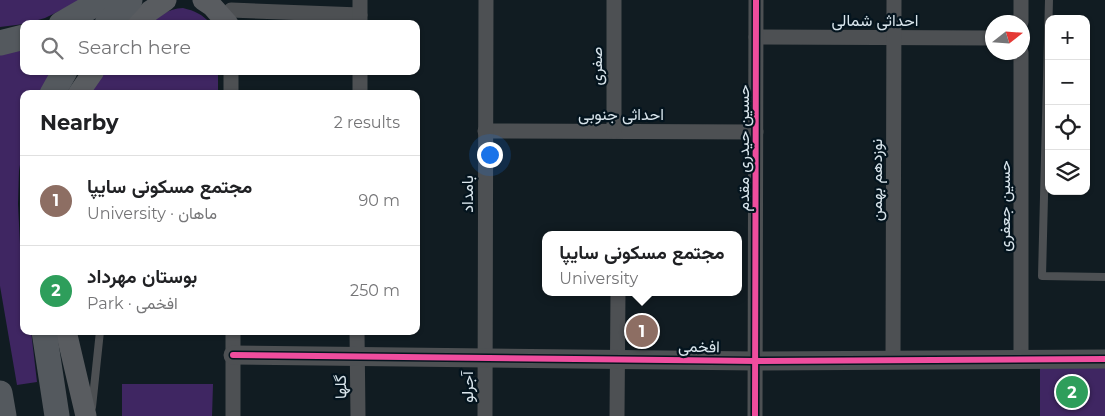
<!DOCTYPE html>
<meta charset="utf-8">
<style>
:root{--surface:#fff;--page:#f2f2f2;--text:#202124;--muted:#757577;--line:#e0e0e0;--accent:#d93025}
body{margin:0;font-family:Montserrat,Vazirmatn,sans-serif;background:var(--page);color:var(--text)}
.controls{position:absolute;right:15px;top:15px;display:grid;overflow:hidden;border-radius:10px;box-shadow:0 1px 4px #0004}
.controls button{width:45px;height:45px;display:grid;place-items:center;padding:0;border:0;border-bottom:1px solid var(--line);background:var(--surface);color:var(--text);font:25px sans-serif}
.compass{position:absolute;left:985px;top:15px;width:45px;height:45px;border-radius:50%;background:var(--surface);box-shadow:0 1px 4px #0004;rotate:73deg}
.you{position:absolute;left:489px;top:154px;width:18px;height:18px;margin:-12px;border:4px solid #fff;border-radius:50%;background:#1a73e8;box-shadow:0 0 0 8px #1a73e833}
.badge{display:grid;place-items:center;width:32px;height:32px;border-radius:50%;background:var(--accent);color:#fff;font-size:16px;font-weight:700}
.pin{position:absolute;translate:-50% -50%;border:2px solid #fff;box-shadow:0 1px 5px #0006}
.popup{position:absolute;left:542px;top:231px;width:200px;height:65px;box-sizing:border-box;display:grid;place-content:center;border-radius:10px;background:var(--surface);filter:drop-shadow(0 1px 4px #0005);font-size:16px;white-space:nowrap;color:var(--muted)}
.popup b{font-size:19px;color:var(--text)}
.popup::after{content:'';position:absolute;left:50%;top:100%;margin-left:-10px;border:10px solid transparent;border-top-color:var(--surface)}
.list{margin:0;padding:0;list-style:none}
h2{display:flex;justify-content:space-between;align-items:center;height:65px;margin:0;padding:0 20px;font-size:21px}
h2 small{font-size:16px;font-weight:400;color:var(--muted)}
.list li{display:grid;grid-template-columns:32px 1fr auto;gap:15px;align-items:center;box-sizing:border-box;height:90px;padding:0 20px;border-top:1px solid var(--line)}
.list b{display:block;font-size:19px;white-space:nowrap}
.list p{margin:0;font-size:16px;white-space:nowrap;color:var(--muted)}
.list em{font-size:16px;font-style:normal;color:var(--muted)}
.icon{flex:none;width:28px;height:28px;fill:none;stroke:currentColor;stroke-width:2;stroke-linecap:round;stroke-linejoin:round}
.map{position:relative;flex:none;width:1105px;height:416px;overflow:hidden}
.search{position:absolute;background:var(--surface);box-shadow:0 1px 4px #0004;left:20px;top:20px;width:400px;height:55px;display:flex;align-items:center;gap:12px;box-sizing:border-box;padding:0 18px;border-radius:10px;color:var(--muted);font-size:19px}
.panel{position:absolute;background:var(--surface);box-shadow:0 1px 4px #0004;left:20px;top:90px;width:400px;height:245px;border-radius:10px}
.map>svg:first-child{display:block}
.green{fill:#3f2662}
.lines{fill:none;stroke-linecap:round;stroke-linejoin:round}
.service{stroke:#4d5053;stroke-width:8}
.minor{stroke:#4d5053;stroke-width:15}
.tertiary{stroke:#4d5053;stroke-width:19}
.secondary{stroke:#595c60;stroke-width:21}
.trunk{stroke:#54595e;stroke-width:25}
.cycleway-casing{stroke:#04141e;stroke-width:9}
.cycleway{stroke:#ef4d9e;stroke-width:6}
.labels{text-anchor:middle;stroke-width:4.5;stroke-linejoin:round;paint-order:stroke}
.street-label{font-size:16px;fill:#d9e5ec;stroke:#04141e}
</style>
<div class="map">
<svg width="1105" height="416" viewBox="0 0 1105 416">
<rect width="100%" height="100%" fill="#111c22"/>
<!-- green -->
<g class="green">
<polygon points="0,0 82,0 45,18 24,24 0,27"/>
<path d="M183 8C195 11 202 14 211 24H149C161 15 167 9 183 8Z"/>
<polygon points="24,47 24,71 54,71 41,94 24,94 24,140 19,171 18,204 20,244 24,273 24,331 31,331 37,382 17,385 0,286 0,51"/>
<polygon points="105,71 218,71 218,94 88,94"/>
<rect x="1040" y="368" width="65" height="48"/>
<polygon points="122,384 213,384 212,416 122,416"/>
</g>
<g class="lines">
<!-- service -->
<g class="service">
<polyline points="1049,0 1042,276 1105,277"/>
<polyline points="92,407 100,331"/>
</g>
<!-- minor -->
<g class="minor">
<polyline points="231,10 360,15"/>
<polyline points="1021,22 1021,0"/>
<polyline points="360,24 360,0"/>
<polyline points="756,37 992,38"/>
<polyline points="231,71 231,94"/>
<polyline points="360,94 360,71"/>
<polyline points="485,131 756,132"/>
<polyline points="614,131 614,0"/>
<polyline points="233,331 233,416"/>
<polyline points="357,331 358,416"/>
<polyline points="1021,360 1021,52"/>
<polyline points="893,361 894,0"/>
<polyline points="485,416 486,0"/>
<polyline points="617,416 618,292"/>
<polyline points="755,416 756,0"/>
</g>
<!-- tertiary -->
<polyline class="tertiary" points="233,355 756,361 1105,359"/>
<!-- secondary -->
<g class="secondary">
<polyline points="203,0 212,6 228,24"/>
<polyline points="137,24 150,11 166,0"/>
<polyline points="78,94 94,71"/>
<polyline points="66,331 86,416"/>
</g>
<!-- trunk -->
<g class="trunk">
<polyline points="61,24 103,0"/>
<polyline points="107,24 130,0"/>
<polyline points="0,43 24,37"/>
<polyline points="52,94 65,71"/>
<polyline points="44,331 57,416"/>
<polyline points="0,393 4,416"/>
</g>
<!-- cycleway casing -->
<g class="cycleway-casing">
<g id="cycleway">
<polyline points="233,355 756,361 1105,359"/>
<polyline points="755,416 756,0"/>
</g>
</g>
<!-- cycleway -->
<use href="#cycleway" class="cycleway"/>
</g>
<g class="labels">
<!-- street labels -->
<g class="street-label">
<text x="875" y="26">احداثی شمالی</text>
<text transform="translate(596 66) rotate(-90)" y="6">صفری</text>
<text x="621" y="120">احداثی جنوبی</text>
<text transform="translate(743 148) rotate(-90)" y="6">حسین حیدری مقدم</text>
<text transform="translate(876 180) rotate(-90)" y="6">نوزدهم بهمن</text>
<text transform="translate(467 194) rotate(-90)" y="6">بامداد</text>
<text transform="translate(1004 206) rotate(-90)" y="6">حسین جعفری</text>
<text transform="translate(699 346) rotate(1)" y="6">افخمی</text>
<text transform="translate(340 387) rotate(-91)" y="6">گلها</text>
<text transform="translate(467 387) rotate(-90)" y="6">آجرلو</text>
</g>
</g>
</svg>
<div class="controls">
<button>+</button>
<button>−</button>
<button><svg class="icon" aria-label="locate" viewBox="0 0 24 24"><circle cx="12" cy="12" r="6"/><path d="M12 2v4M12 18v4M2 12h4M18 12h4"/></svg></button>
<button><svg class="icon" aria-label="layers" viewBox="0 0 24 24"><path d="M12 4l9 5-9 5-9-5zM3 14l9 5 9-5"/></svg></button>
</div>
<svg class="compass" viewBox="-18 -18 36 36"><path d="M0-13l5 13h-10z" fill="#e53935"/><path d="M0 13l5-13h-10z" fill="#757577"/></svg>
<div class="you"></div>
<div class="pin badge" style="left:642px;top:331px;background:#8d6e63">1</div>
<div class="popup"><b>مجتمع مسکونی سایپا</b>University</div>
<div class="pin badge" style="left:1072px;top:392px;background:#2e9e5b">2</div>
<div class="search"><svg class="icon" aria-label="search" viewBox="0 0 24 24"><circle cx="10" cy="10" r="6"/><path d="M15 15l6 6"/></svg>Search here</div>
<section class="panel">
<h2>Nearby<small>2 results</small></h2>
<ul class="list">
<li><span class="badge" style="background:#8d6e63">1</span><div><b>مجتمع مسکونی سایپا</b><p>University · ماهان</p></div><em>90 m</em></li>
<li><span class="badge" style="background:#2e9e5b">2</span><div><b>بوستان مهرداد</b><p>Park · افخمی</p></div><em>250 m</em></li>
</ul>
</section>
</div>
